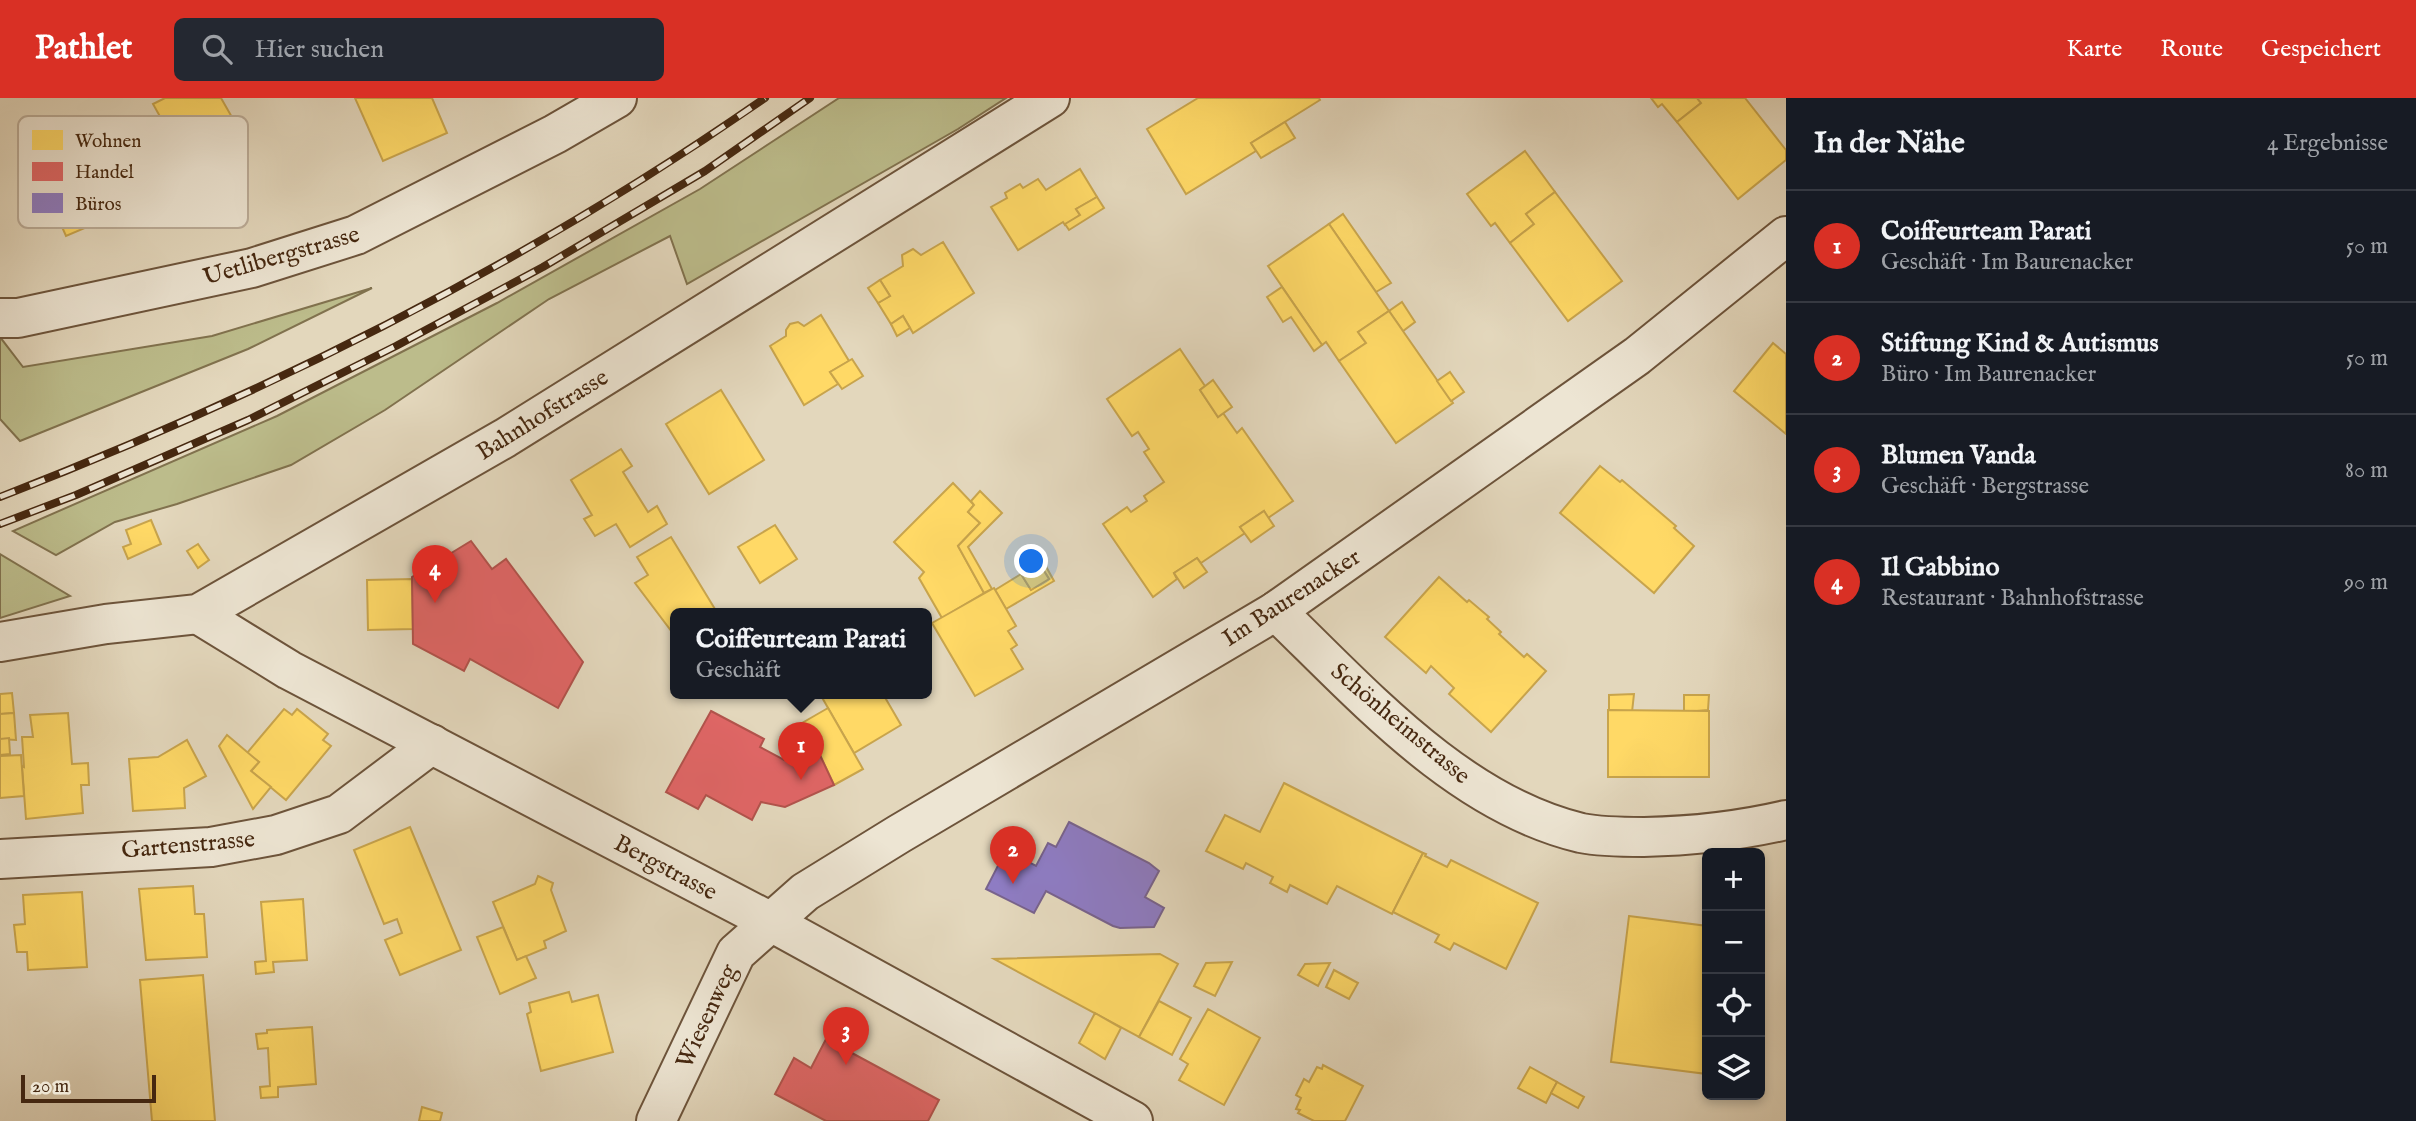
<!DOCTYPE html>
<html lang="de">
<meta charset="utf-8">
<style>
:root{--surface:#171b24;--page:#242831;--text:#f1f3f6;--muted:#9ea1a6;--line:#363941;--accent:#d93025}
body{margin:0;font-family:"IM FELL English",serif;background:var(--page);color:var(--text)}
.controls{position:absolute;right:21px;bottom:21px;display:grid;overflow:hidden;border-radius:10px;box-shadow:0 4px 10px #0003}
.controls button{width:63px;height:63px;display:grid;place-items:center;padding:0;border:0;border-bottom:2px solid var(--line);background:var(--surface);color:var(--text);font:35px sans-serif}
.scale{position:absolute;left:21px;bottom:18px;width:135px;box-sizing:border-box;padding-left:7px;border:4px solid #462810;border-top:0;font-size:19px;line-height:24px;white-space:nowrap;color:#462810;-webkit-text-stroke:5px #ede5d3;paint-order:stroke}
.you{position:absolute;left:1032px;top:464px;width:24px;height:24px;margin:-18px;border:5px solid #fff;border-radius:50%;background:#1a73e8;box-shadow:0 0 0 10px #1a73e833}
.badge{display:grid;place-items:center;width:46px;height:46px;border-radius:50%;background:var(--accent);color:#fff;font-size:23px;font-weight:700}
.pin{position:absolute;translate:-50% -58px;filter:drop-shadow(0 2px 4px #0008)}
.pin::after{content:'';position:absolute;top:37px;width:24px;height:21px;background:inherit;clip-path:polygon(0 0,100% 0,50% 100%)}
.popup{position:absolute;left:670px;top:510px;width:262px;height:91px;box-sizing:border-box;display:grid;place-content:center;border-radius:10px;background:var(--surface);filter:drop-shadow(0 2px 5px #0005);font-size:23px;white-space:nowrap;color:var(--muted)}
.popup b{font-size:26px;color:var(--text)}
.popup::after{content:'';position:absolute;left:50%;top:100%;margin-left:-14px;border:14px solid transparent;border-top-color:var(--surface)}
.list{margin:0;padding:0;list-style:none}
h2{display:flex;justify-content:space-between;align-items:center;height:91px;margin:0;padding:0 28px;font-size:30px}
h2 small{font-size:23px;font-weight:400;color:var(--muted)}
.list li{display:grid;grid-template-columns:46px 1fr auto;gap:21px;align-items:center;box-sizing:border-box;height:112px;padding:0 28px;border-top:2px solid var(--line)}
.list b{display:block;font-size:26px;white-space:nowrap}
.list p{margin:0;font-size:23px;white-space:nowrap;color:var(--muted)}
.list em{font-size:23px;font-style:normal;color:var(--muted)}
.icon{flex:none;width:38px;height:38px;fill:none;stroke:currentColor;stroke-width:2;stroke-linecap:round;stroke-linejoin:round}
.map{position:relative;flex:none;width:1786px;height:1023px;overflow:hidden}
header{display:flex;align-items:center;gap:42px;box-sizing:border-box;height:98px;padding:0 35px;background:var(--accent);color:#fff}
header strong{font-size:33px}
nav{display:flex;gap:38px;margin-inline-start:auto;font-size:24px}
.search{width:490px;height:63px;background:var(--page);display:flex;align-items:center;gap:18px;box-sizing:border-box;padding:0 24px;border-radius:10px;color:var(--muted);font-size:26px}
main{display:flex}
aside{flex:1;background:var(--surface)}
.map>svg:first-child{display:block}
.green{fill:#bcbc8b;stroke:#81724e;stroke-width:2}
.homes{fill:#ffd966;stroke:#c8a44c;stroke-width:2}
.shops{fill:#e06666;stroke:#b2534c;stroke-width:2}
.offices{fill:#8e7cc3;stroke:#78638d;stroke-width:2}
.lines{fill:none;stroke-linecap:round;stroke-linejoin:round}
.minor-casing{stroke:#6d543b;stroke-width:42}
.minor{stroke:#ede5d3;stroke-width:38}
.rail-casing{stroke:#462810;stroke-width:8}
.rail{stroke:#ede5d3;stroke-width:5;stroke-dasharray:16;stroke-linecap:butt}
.labels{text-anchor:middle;stroke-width:7;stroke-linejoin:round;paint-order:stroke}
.street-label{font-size:24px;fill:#462810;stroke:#ede5d3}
.key{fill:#ede5d3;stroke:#bbac98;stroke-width:2}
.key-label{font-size:19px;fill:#462810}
</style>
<header>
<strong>Pathlet</strong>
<div class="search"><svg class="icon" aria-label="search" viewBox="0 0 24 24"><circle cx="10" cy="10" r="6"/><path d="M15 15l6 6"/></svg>Hier suchen</div>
<nav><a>Karte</a><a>Route</a><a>Gespeichert</a></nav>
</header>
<main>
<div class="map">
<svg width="1786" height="1023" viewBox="0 0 1786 1023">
<rect width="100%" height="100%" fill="#e3d7bc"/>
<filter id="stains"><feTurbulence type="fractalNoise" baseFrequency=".00286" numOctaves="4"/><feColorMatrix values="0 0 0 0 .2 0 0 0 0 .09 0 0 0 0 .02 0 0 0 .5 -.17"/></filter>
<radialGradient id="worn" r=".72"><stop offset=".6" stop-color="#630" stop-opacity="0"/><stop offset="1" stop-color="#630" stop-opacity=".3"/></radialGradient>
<!-- green -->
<g class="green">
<polygon points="839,0 1006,0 958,31 687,186 670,138 549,201 385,312 291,367 177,406 115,424 56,457 13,433 277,318 497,205 700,91"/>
<polygon points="372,190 248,251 20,343 0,321 0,239 23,269 212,238"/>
<polygon points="0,456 70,498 0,520"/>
</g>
<!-- homes -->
<g class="homes">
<polygon points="165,0 221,0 237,28 212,42 216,51 187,67 153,6"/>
<polygon points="355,0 432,0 447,35 383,63"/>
<polygon points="1198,0 1319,0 1320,2 1251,45 1256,53 1186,96 1147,31"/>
<polygon points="1651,0 1697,0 1701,5 1677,24 1662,6 1658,9"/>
<polygon points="1697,0 1745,0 1786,52 1786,62 1738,101 1677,24 1701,5"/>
<polygon points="1285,24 1295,40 1261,60 1251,45"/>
<polygon points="1525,53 1555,94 1526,116 1534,126 1510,145 1495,125 1491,128 1467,96"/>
<polygon points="1080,71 1097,99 1076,111 1080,117 1065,127 1063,124 1018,152 991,109 1007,100 1005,95 1020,86 1023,90 1038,81 1046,92"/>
<polygon points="101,93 113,118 66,138 55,113"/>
<polygon points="1555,94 1622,183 1568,223 1510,145 1534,126 1526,116"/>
<polygon points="1097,99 1104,110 1069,132 1065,126 1080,117 1076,111"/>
<polygon points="1343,116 1391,185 1376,194 1329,126"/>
<polygon points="1329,126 1389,213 1358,234 1366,245 1339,263 1326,244 1322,247 1268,168"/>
<polygon points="943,144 974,195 913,235 903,218 891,226 878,205 890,198 880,182 903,168 902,157 913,151 921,157"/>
<polygon points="880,182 890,198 878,205 868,190"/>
<polygon points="1282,189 1322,247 1314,253 1291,219 1283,224 1267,199"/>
<polygon points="1402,204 1415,224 1403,233 1389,213"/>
<polygon points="1389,213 1453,305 1396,345 1339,263 1366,245 1358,234"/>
<polygon points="821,217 849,263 830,274 838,286 804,307 770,248 786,238 786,232 790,226 798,224 804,228"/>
<polygon points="903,218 910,230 897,238 891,226"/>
<polygon points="1773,245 1786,256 1786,336 1734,293"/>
<polygon points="1180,251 1205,288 1200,292 1218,319 1223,315 1237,335 1242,330 1293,403 1268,420 1264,413 1240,429 1245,435 1201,465 1197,460 1174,475 1177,481 1153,499 1103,426 1127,409 1131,414 1147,403 1144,398 1164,384 1144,354 1149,351 1138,334 1132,338 1107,301"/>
<polygon points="852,261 863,278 842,291 830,274"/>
<polygon points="1450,274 1464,294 1451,303 1437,283"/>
<polygon points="1213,282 1232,309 1218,319 1200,292"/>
<polygon points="721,292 764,362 709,396 666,326"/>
<polygon points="621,351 632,368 623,374 648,414 657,408 667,426 630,449 616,426 595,438 584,421 592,417 571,382"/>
<polygon points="1600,368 1620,384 1622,382 1676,428 1674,430 1694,448 1654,495 1560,415"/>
<polygon points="953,385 974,407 968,414 980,425 958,448 984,495 942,520 919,480 924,474 894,444"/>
<polygon points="980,393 1002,415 968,449 992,491 984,495 958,448 980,425 968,414 974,407 971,403"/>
<polygon points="1264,413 1274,428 1251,444 1240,429"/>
<polygon points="151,422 161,446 128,461 123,449 131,446 126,432"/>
<polygon points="775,427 797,461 760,485 738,449"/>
<polygon points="671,439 718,516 675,516 675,538 635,485 648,477 637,459"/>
<polygon points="198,446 209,462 198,470 187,453"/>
<polygon points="1197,460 1207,474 1184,490 1174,475"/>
<polygon points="1043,463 1054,483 1006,511 995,492 1021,476 1031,492 1049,481 1039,465"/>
<polygon points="1039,465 1049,481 1031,492 1021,476"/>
<polygon points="1439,479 1467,504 1469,502 1489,519 1487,521 1501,534 1499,536 1524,559 1527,556 1546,573 1491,634 1449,596 1454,590 1431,568 1426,575 1385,539"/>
<polygon points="412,481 413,531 368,532 367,482"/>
<polygon points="994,490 1016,528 1008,533 1017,547 1011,551 1023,571 975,598 932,525"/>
<polygon points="12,595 14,615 0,616 0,596"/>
<polygon points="820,596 883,596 901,627 854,655"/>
<polygon points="1634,596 1632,614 1609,612 1609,597"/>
<polygon points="1684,597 1709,597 1708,612 1686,614 1684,613"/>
<polygon points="828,610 863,671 834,687 812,640 802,625"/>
<polygon points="284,611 292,617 297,611 328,636 323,642 331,648 286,702 251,673 259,664 247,655"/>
<polygon points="1608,612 1709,613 1709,679 1608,679"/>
<polygon points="14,615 16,642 0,641 0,616"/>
<polygon points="68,615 72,666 88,665 89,687 81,687 83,715 26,721 22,668 24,669 22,639 33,639 30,617"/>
<polygon points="227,637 259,664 251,673 271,689 253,711 219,648"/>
<polygon points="9,640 10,656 0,657 0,641"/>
<polygon points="187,642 206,678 184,690 185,710 133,713 129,661 158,659"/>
<polygon points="21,657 24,698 0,700 0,658"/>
<polygon points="1284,685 1423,755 1392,816 1337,788 1327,806 1290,787 1287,794 1270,785 1273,779 1246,765 1243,771 1206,753 1225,717 1260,734"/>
<polygon points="410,729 461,852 400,877 385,842 402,835 397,821 384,826 354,752"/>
<polygon points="1423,755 1426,756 1425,758 1447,769 1451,762 1538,805 1506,871 1454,845 1450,852 1435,844 1439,837 1393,814"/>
<polygon points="538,778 553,785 551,792 566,833 544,843 546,850 517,862 493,804 535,786"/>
<polygon points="193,788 195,816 204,816 207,859 146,862 139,791"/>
<polygon points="82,794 87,869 28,872 27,854 17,854 14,827 25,826 23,797"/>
<polygon points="303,801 307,862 273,864 274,874 256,876 255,864 266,863 261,804"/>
<polygon points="1629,818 1707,828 1707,976 1611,964"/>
<polygon points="503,829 517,862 526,858 536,880 500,896 477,839"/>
<polygon points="1160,856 1178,866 1139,939 994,861"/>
<polygon points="1232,864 1215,898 1194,888 1206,865"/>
<polygon points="1330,865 1318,888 1298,877 1305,866"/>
<polygon points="1334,872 1358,885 1349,901 1326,889"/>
<polygon points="203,877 215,1023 152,1023 140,882"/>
<polygon points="569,894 572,904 598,897 613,954 541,973 527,916 531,914 529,905"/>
<polygon points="1159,903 1191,920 1172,957 1139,939"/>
<polygon points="1208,911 1260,940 1224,1007 1179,982 1188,966 1180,961"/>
<polygon points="1095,915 1121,930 1105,961 1079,945"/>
<polygon points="312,929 316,986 278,989 278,999 261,1000 260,989 270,988 268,950 258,951 256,936 267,935 267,932"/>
<polygon points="1323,967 1363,988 1345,1023 1314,1023 1298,1015 1300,1012 1296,1011 1301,1000 1296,997 1304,981 1309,984 1317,969 1322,971"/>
<polygon points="1530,969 1557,984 1546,1005 1518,990"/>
<polygon points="1557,984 1584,999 1578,1010 1551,995"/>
<polygon points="422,1009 442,1015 440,1023 419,1023"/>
</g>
<!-- shops -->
<g class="shops">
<polygon points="471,443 492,471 506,461 583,564 558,610 470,561 464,573 413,546 412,479"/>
<polygon points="711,613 764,641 760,649 784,662 791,648 812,640 834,687 785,709 761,704 752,722 706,697 698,711 666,694"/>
<polygon points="826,941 939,1002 928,1023 826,1023 775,996 794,960 811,970"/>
</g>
<!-- offices -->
<polygon class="offices" points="1069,724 1149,765 1159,773 1145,799 1164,810 1154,829 1120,830 1113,828 1046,793 1034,815 986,791 1006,752 1036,768 1048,745 1056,749"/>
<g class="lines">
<!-- minor casing -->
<g class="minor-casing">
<g id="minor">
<polyline points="0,220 18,220 252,170 356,137 555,36 617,0"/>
<path d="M1276 513C1363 597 1459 706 1581 735 1601 739 1624 739 1644 739 1693 738 1739 733 1786 722"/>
<polyline points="198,516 289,572 771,824 1133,1023"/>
<polyline points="0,544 106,526 198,516 505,340 1050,0"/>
<polyline points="0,761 211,749 276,737 339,716 432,646"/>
<polyline points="656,1023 736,855 805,794 899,736 1276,513 1637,258 1786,138"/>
</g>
</g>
<!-- minor -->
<use href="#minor" class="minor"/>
<!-- rail casing -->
<g class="rail-casing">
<g id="rail">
<path d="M0 399C269 295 528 165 765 0"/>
<polyline points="0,426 76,397 248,322 396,248 543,169 705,73 810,0"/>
</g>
</g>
<!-- rail -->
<use href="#rail" class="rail"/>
</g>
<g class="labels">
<!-- street labels -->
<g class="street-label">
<text transform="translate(281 157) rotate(-16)" y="8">Uetlibergstrasse</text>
<text transform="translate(542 316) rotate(-32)" y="8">Bahnhofstrasse</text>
<text transform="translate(1291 499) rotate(-33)" y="8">Im Baurenacker</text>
<text transform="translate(1401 625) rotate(40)" y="8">Schönheimstrasse</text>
<text transform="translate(188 746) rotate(-5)" y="8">Gartenstrasse</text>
<text transform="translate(666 769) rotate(28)" y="8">Bergstrasse</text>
<text transform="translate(706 918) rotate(-65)" y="8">Wiesenweg</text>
</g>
</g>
<!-- legend -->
<rect x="18" y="18" width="230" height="112" rx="10" class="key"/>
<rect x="32" y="32" width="31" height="20" fill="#ffd966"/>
<rect x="32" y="64" width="31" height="19" fill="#e06666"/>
<rect x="32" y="95" width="31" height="20" fill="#8e7cc3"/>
<g class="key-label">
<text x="75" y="49">Wohnen</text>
<text x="75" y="80">Handel</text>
<text x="75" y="112">Büros</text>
</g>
<rect width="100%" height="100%" filter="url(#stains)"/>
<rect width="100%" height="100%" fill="url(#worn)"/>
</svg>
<div class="controls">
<button>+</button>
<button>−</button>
<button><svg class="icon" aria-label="locate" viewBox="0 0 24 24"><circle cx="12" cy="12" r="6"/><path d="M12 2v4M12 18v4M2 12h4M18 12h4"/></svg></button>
<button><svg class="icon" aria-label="layers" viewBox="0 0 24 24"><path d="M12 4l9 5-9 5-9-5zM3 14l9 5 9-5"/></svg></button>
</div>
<div class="scale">20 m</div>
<div class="you"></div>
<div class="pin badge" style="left:801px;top:682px">1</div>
<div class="popup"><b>Coiffeurteam Parati</b>Geschäft</div>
<div class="pin badge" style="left:1013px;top:786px">2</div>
<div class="pin badge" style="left:846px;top:967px">3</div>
<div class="pin badge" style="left:435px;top:505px">4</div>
</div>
<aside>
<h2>In der Nähe<small>4 Ergebnisse</small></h2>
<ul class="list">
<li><span class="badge">1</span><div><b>Coiffeurteam Parati</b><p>Geschäft · Im Baurenacker</p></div><em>50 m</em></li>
<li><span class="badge">2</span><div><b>Stiftung Kind &amp; Autismus</b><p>Büro · Im Baurenacker</p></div><em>50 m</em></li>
<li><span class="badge">3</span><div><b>Blumen Vanda</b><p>Geschäft · Bergstrasse</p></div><em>80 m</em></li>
<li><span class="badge">4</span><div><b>Il Gabbino</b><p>Restaurant · Bahnhofstrasse</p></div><em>90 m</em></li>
</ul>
</aside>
</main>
